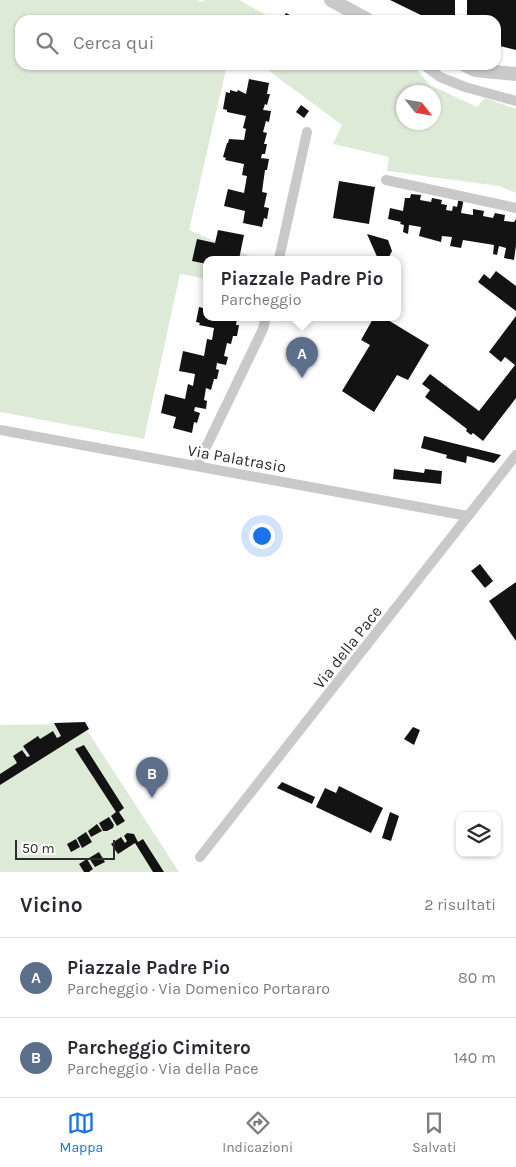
<!DOCTYPE html>
<html lang="it">
<meta charset="utf-8">
<style>
:root{--surface:#fff;--page:#f2f2f3;--text:#2b2b33;--muted:#7c7c81;--line:#e1e1e2;--accent:#1a73e8}
body{margin:0;font-family:Karla,sans-serif;background:var(--page);color:var(--text)}
.controls{position:absolute;right:15px;bottom:15px;display:grid;overflow:hidden;border-radius:10px;box-shadow:0 1px 4px #0004}
.controls button{width:45px;height:45px;display:grid;place-items:center;padding:0;border:0;border-bottom:1px solid var(--line);background:var(--surface);color:var(--text);font:25px sans-serif}
.compass{position:absolute;left:396px;top:85px;width:45px;height:45px;border-radius:50%;background:var(--surface);box-shadow:0 1px 4px #0004;rotate:121deg}
.scale{position:absolute;left:15px;bottom:12px;width:100px;box-sizing:border-box;padding-left:5px;border:2px solid #2c2c2c;border-top:0;font-size:14px;line-height:18px;white-space:nowrap;color:#2c2c2c;-webkit-text-stroke:4px #fff;paint-order:stroke}
.you{position:absolute;left:261px;top:535px;width:18px;height:18px;margin:-12px;border:4px solid #fff;border-radius:50%;background:#1a73e8;box-shadow:0 0 0 8px #1a73e833}
.badge{display:grid;place-items:center;width:32px;height:32px;border-radius:50%;background:var(--accent);color:#fff;font-size:16px;font-weight:700}
.pin{position:absolute;translate:-50% -41px;filter:drop-shadow(0 1px 2px #0008)}
.pin::after{content:'';position:absolute;top:26px;width:18px;height:15px;background:inherit;clip-path:polygon(0 0,100% 0,50% 100%)}
.popup{position:absolute;left:203px;top:256px;width:198px;height:65px;box-sizing:border-box;display:grid;place-content:center;border-radius:10px;background:var(--surface);filter:drop-shadow(0 1px 4px #0005);font-size:16px;white-space:nowrap;color:var(--muted)}
.popup b{font-size:19px;color:var(--text)}
.popup::after{content:'';position:absolute;left:50%;top:100%;margin-left:-10px;border:10px solid transparent;border-top-color:var(--surface)}
.list{margin:0;padding:0;list-style:none}
h2{display:flex;justify-content:space-between;align-items:center;height:65px;margin:0;padding:0 20px;font-size:21px}
h2 small{font-size:16px;font-weight:400;color:var(--muted)}
.list li{display:grid;grid-template-columns:32px 1fr auto;gap:15px;align-items:center;box-sizing:border-box;height:80px;padding:0 20px;border-top:1px solid var(--line)}
.list b{display:block;font-size:19px;white-space:nowrap}
.list p{margin:0;font-size:16px;white-space:nowrap;color:var(--muted)}
.list em{font-size:16px;font-style:normal;color:var(--muted)}
.icon{flex:none;width:28px;height:28px;fill:none;stroke:currentColor;stroke-width:2;stroke-linecap:round;stroke-linejoin:round}
.map{position:relative;flex:none;width:516px;height:872px;overflow:hidden}
.search{position:absolute;background:var(--surface);box-shadow:0 1px 4px #0004;left:15px;right:15px;top:15px;height:55px;display:flex;align-items:center;gap:12px;box-sizing:border-box;padding:0 18px;border-radius:15px;color:var(--muted);font-size:19px}
.sheet{height:225px;background:var(--surface)}
nav{display:flex;justify-content:space-around;align-items:center;box-sizing:border-box;height:70px;border-top:1px solid var(--line);background:var(--surface);font-size:14px;color:var(--muted)}
nav a{display:grid;justify-items:center;gap:2px}
nav .on{color:var(--accent)}
.map>svg:first-child{display:block}
.green{fill:#deead8;fill-rule:evenodd}
.building{fill:#131313}
.lines{fill:none;stroke-linecap:round;stroke-linejoin:round}
.minor{stroke:#c9c9c9;stroke-width:10}
.tertiary{stroke:#c9c9c9;stroke-width:14}
.labels{text-anchor:middle;stroke-width:5;stroke-linejoin:round;paint-order:stroke}
.street-label{font-size:16px;fill:#2c2c2c;stroke:#fff}
</style>
<div class="map">
<svg width="516" height="872" viewBox="0 0 516 872">
<rect width="100%" height="100%" fill="#fff"/>
<!-- green -->
<g class="green">
<polygon points="0,0 197,0 202,2 205,0 239,0 275,20 20,20 20,65 227,65 189,230 249,256 249,259 207,259 207,279 180,274 144,439 0,412"/>
<path d="M261 65H413L430 85 477 107 485 98 516 109V193L499 186 387 171 389 157 333 144 342 125ZM404 92H434V122H404Z"/>
<polygon points="83,724 179,872 0,872 0,725"/>
</g>
<!-- building -->
<g class="building">
<polygon points="390,0 455,0 455,20 431,20"/>
<polygon points="467,0 516,0 516,50 496,45 496,20 467,20"/>
<polygon points="286,13 294,17 301,15 303,20 284,20 282,19"/>
<polygon points="249,79 269,83 267,94 270,94 267,105 265,104 263,110 271,111 269,122 266,121 263,132 267,133 264,144 267,144 265,154 262,154 261,158 269,159 267,170 265,170 262,192 267,193 264,207 269,208 267,219 264,218 262,227 243,223 245,211 224,206 228,189 244,193 247,176 242,175 244,164 225,160 226,158 223,157 227,143 228,143 229,139 244,140 246,129 243,128 246,116 227,112 227,110 223,109 226,92 230,93 230,90 237,92 238,90 246,94"/>
<polygon points="301,105 309,111 304,118 296,112"/>
<polygon points="339,181 375,187 369,224 333,218"/>
<polygon points="411,194 421,195 420,200 431,202 432,198 442,200 441,204 447,205 446,210 452,211 453,206 457,207 459,197 464,198 461,213 473,215 473,209 484,211 483,216 493,218 495,213 505,215 504,221 514,222 516,219 516,245 514,260 504,258 506,248 499,246 497,255 493,254 494,245 463,240 461,248 450,246 452,237 442,236 441,242 419,236 421,227 409,225 408,234 403,232 404,225 400,224 401,222 388,219 390,208 403,211 405,198 410,198"/>
<polygon points="218,230 244,235 239,259 207,259 207,264 192,261 197,239 215,243"/>
<polygon points="367,234 388,240 392,251 388,259 378,259"/>
<polygon points="496,271 516,286 516,311 478,282 484,274 490,279"/>
<polygon points="204,305 207,306 207,317 243,317 242,319 237,318 236,325 239,325 237,336 233,336 231,344 227,343 224,356 228,357 226,365 217,363 216,369 219,370 217,379 214,379 211,390 206,388 204,400 207,401 206,409 195,407 194,411 200,413 197,423 194,422 192,433 173,428 176,417 161,413 165,394 185,399 188,384 193,386 195,374 179,371 183,351 204,356 207,339 212,340 214,328 199,325 200,323 196,322 199,307 203,308"/>
<polygon points="516,316 516,398 483,441 473,433 471,435 466,431 467,429 425,397 430,390 422,384 430,374 479,411 515,365 505,357 501,362 489,352"/>
<polygon points="374,317 383,317 429,345 408,380 397,375 374,412 342,391 370,345 361,340"/>
<polygon points="424,436 501,455 494,463 467,456 466,463 446,458 447,455 421,448"/>
<polygon points="394,469 424,473 425,469 442,471 441,484 393,479"/>
<polygon points="480,564 493,581 485,588 471,571"/>
<polygon points="516,582 516,641 489,601"/>
<polygon points="85,722 89,729 0,785 0,774 17,763 13,756 22,750 27,757 30,756 23,746 38,736 40,739 53,731 57,738 61,736 54,723"/>
<polygon points="413,727 420,730 414,745 404,739"/>
<polygon points="84,745 124,808 119,812 125,821 117,826 111,816 116,812 75,749"/>
<polygon points="282,782 315,797 312,804 277,788"/>
<polygon points="339,786 383,808 371,833 316,807 325,788 336,793"/>
<polygon points="390,812 399,816 391,841 382,838"/>
<polygon points="109,817 114,825 113,828 107,831 103,831 99,823"/>
<polygon points="97,824 102,831 91,837 88,831"/>
<polygon points="86,832 92,842 82,848 77,838"/>
<polygon points="127,833 134,834 138,842 143,839 164,872 153,872 135,843 118,854 111,844 121,837 125,843 127,841 124,836"/>
<polygon points="76,839 80,847 71,852 67,844"/>
<polygon points="99,852 105,862 95,867 89,858"/>
<polygon points="87,859 93,869 89,872 84,872 79,864"/>
</g>
<g class="lines">
<!-- minor -->
<g class="minor">
<polyline points="424,65 440,77 465,87 516,101"/>
<polyline points="386,180 516,208"/>
<polyline points="279,259 307,132"/>
<polyline points="0,430 468,516"/>
<polyline points="197,466 263,329 266,317"/>
<polyline points="200,857 516,455"/>
</g>
<!-- tertiary -->
<g class="tertiary">
<polyline points="331,0 368,20"/>
<polyline points="465,65 475,70 516,74"/>
</g>
</g>
<g class="labels">
<!-- street labels -->
<g class="street-label">
<text transform="translate(237 458) rotate(10)" y="6">Via Palatrasio</text>
<text transform="translate(347 647) rotate(-52)" y="6">Via della Pace</text>
</g>
</g>
</svg>
<div class="controls">
<button><svg class="icon" aria-label="layers" viewBox="0 0 24 24"><path d="M12 4l9 5-9 5-9-5zM3 14l9 5 9-5"/></svg></button>
</div>
<svg class="compass" viewBox="-18 -18 36 36"><path d="M0-13l5 13h-10z" fill="#e53935"/><path d="M0 13l5-13h-10z" fill="#7c7c81"/></svg>
<div class="scale">50 m</div>
<div class="you"></div>
<div class="pin badge" style="left:302px;top:378px;background:#5c6f8a">A</div>
<div class="popup"><b>Piazzale Padre Pio</b>Parcheggio</div>
<div class="pin badge" style="left:152px;top:798px;background:#5c6f8a">B</div>
<div class="search"><svg class="icon" aria-label="search" viewBox="0 0 24 24"><circle cx="10" cy="10" r="6"/><path d="M15 15l6 6"/></svg>Cerca qui</div>
</div>
<section class="sheet">
<h2>Vicino<small>2 risultati</small></h2>
<ul class="list">
<li><span class="badge" style="background:#5c6f8a">A</span><div><b>Piazzale Padre Pio</b><p>Parcheggio · Via Domenico Portararo</p></div><em>80 m</em></li>
<li><span class="badge" style="background:#5c6f8a">B</span><div><b>Parcheggio Cimitero</b><p>Parcheggio · Via della Pace</p></div><em>140 m</em></li>
</ul>
</section>
<nav>
<a class="on"><svg class="icon" aria-label="map" viewBox="0 0 24 24"><path d="M3 6l6-2 6 2 6-2v14l-6 2-6-2-6 2zM9 4v14M15 6v14"/></svg>Mappa</a>
<a><svg class="icon" aria-label="directions" viewBox="0 0 24 24"><path d="M12 3l9 9-9 9-9-9zM9 14v-3h6M13 9l2 2-2 2"/></svg>Indicazioni</a>
<a><svg class="icon" aria-label="saved" viewBox="0 0 24 24"><path d="M7 4h10v16l-5-4-5 4z"/></svg>Salvati</a>
</nav>
